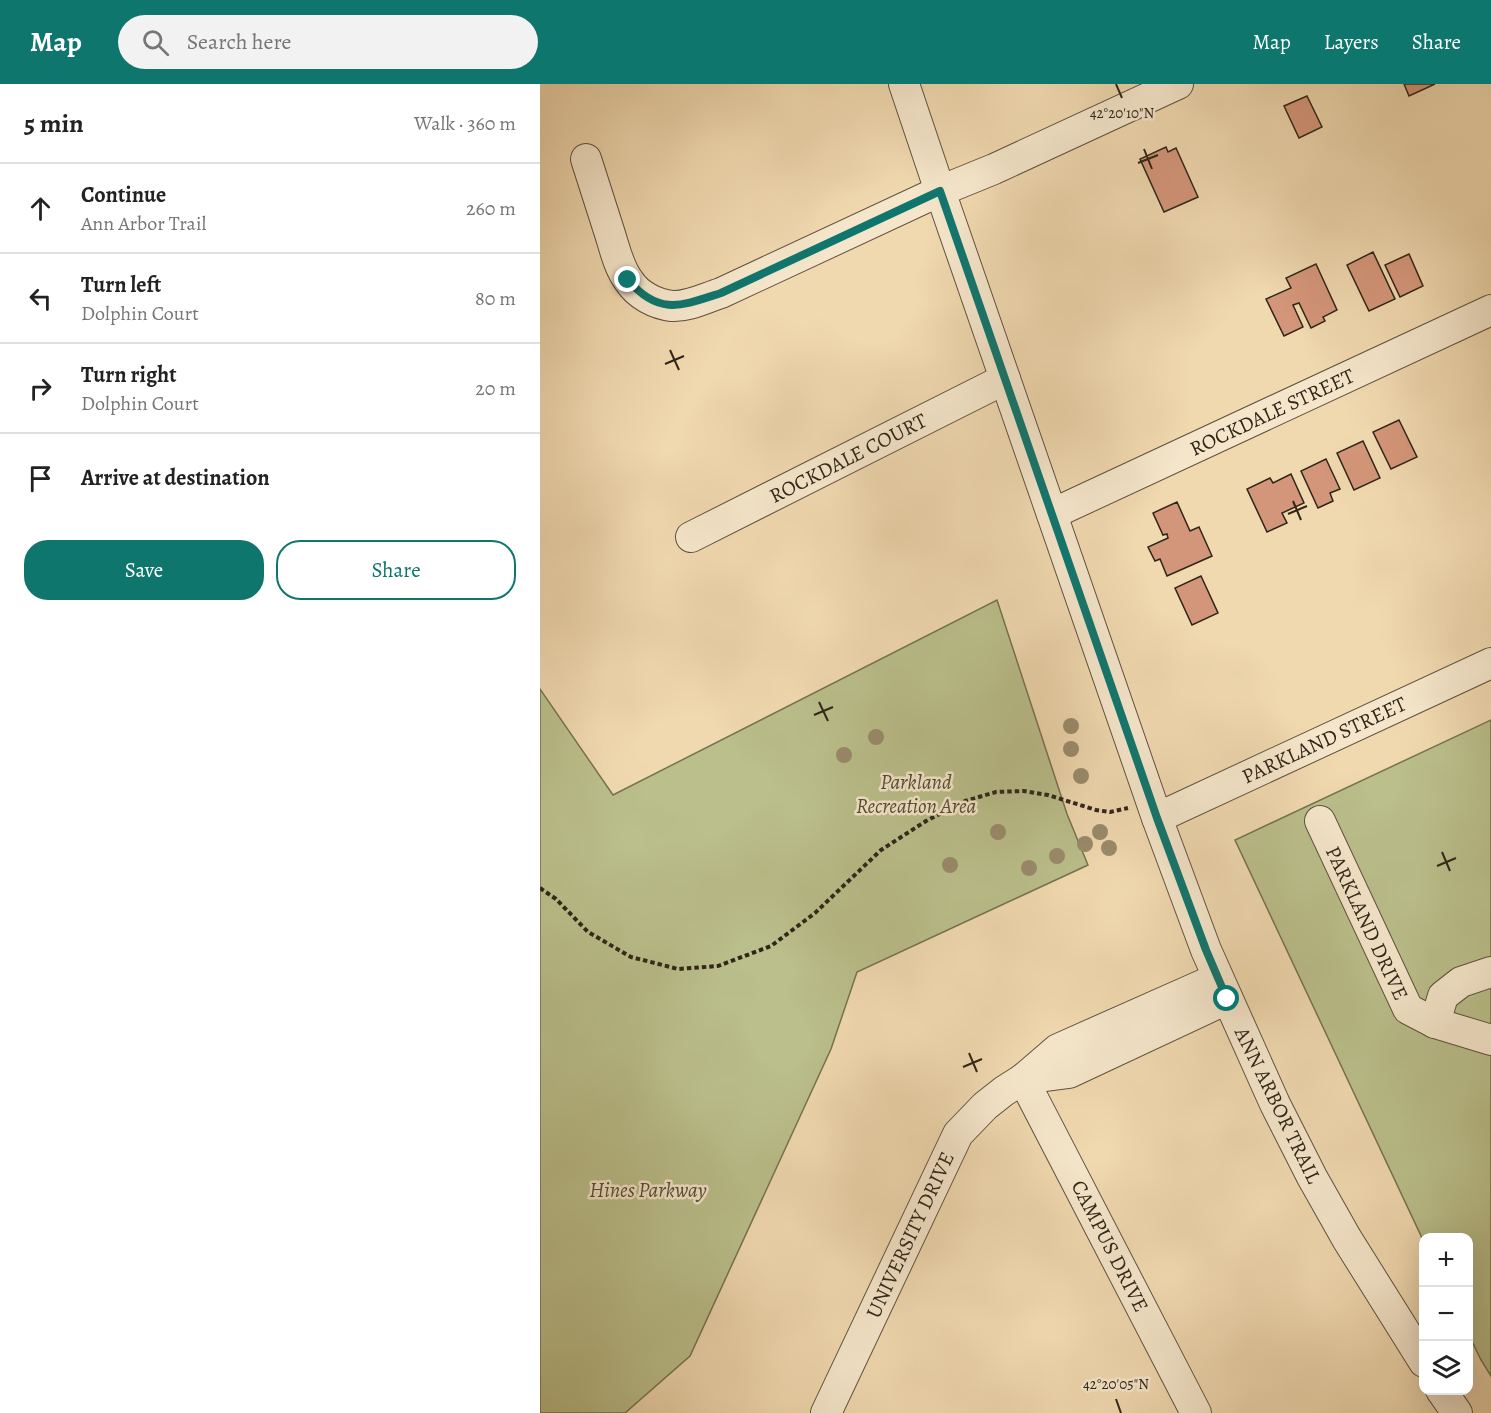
<!DOCTYPE html>
<meta charset="utf-8">
<style>
:root{--surface:#fff;--page:#f2f2f2;--text:#222;--muted:#767676;--line:#e0e0e0;--accent:#0f766e}
body{margin:0;font-family:Alegreya,serif;background:var(--page);color:var(--text)}
.controls{position:absolute;right:18px;bottom:18px;display:grid;overflow:hidden;border-radius:12px;box-shadow:0 6px 24px #0002}
.controls button{width:54px;height:54px;display:grid;place-items:center;padding:0;border:0;border-bottom:2px solid var(--line);background:var(--surface);color:var(--text);font:30px sans-serif}
.stop{position:absolute;width:18px;height:18px;margin:-14px;border:4px solid #0f766e;border-radius:50%;background:#fff}
.stop.end{background:#0f766e;border-color:#fff;box-shadow:0 2px 6px #0008}
.list{margin:0;padding:0;list-style:none}
h2{display:flex;justify-content:space-between;align-items:center;height:78px;margin:0;padding:0 24px;font-size:26px}
h2 small{font-size:20px;font-weight:400;color:var(--muted)}
.list li{display:grid;grid-template-columns:39px 1fr auto;gap:18px;align-items:center;box-sizing:border-box;height:90px;padding:0 24px;border-top:2px solid var(--line)}
.list b{display:block;font-size:22px;white-space:nowrap}
.list p{margin:0;font-size:20px;white-space:nowrap;color:var(--muted)}
.list em{font-size:20px;font-style:normal;color:var(--muted)}
.actions{display:flex;gap:12px;padding:18px 24px}
.actions a{flex:1;padding:14px 0;border:2px solid var(--accent);border-radius:24px;text-align:center;font-size:21px;color:var(--accent)}
.actions .main{background:var(--accent);color:#fff}
.icon{flex:none;width:33px;height:33px;fill:none;stroke:currentColor;stroke-width:2;stroke-linecap:round;stroke-linejoin:round}
.map{position:relative;flex:none;width:951px;height:1329px;overflow:hidden}
header{display:flex;align-items:center;gap:36px;box-sizing:border-box;height:84px;padding:0 30px;background:var(--accent);color:#fff}
header strong{font-size:28px}
nav{display:flex;gap:33px;margin-inline-start:auto;font-size:21px}
.search{width:420px;height:54px;background:var(--page);display:flex;align-items:center;gap:15px;box-sizing:border-box;padding:0 21px;border-radius:33px;color:var(--muted);font-size:22px}
main{display:flex}
aside{flex:1;background:var(--surface)}
.map>svg:first-child{display:block}
.green{fill:#babf8b;stroke:#747252;stroke-width:1.5}
.building{fill:#d4967a;stroke:#2f2619;stroke-width:1.5}
.lines{fill:none;stroke-linecap:round;stroke-linejoin:round}
.minor-casing{stroke:#5f523e;stroke-width:32}
.path{stroke:#2f2619;stroke-width:4;stroke-dasharray:4.5 3;stroke-linecap:butt}
.minor{stroke:#f5e6cb;stroke-width:30}
.tree{fill:#998b6c}
.route{stroke:#0f766e;stroke-width:8}
.ticks{fill:none;stroke:#2f2619;stroke-width:2}
.labels{text-anchor:middle;stroke-width:5;stroke-linejoin:round;paint-order:stroke}
.street-label{font-size:21px;fill:#2f2619;stroke:#f5e6cb}
.park-label{font-size:21px;font-style:italic;fill:#524c36;stroke:#f5e6cb}
.ticks-label{font-size:15px;text-anchor:middle;fill:#2f2619;stroke:#f5e6cb;stroke-width:5;stroke-linejoin:round;paint-order:stroke}
</style>
<header>
<strong>Map</strong>
<div class="search"><svg class="icon" aria-label="search" viewBox="0 0 24 24"><circle cx="10" cy="10" r="6"/><path d="M15 15l6 6"/></svg>Search here</div>
<nav><a>Map</a><a>Layers</a><a>Share</a></nav>
</header>
<main>
<aside>
<h2>5 min<small>Walk · 360 m</small></h2>
<ul class="list">
<li><svg class="icon" aria-label="ahead" viewBox="0 0 24 24"><path d="M12 20V5M6 11l6-6 6 6"/></svg><div><b>Continue</b><p>Ann Arbor Trail</p></div><em>260 m</em></li>
<li><svg class="icon" aria-label="left" viewBox="0 0 24 24"><path d="M17 20v-9H6M10 6l-5 5 5 5"/></svg><div><b>Turn left</b><p>Dolphin Court</p></div><em>80 m</em></li>
<li><svg class="icon" aria-label="right" viewBox="0 0 24 24"><path d="M7 20v-9h11M14 6l5 5-5 5"/></svg><div><b>Turn right</b><p>Dolphin Court</p></div><em>20 m</em></li>
<li><svg class="icon" aria-label="arrive" viewBox="0 0 24 24"><path d="M6 21V4h12l-3 4 3 4H6"/></svg><div><b>Arrive at destination</b></div></li>
</ul>
<div class="actions"><a class="main">Save</a><a>Share</a></div>
</aside>
<div class="map">
<svg width="951" height="1329" viewBox="0 0 951 1329">
<rect width="100%" height="100%" fill="#f0d8af"/>
<filter id="stains"><feTurbulence type="fractalNoise" baseFrequency=".00333" numOctaves="4"/><feColorMatrix values="0 0 0 0 .2 0 0 0 0 .09 0 0 0 0 .02 0 0 0 .5 -.17"/></filter>
<radialGradient id="worn" r=".72"><stop offset=".6" stop-color="#630" stop-opacity="0"/><stop offset="1" stop-color="#630" stop-opacity=".3"/></radialGradient>
<!-- green -->
<g class="green">
<polygon points="457,516 527,730 548,781 317,888 291,965 150,1272 85,1329 0,1329 0,605 73,711"/>
<polygon points="951,636 951,1292 941,1276 929,1251 928,1154 884,1154 883,1156 695,756"/>
</g>
<!-- building -->
<g class="building">
<polygon points="864,0 895,0 869,12"/>
<polygon points="767,12 782,43 759,54 744,22"/>
<polygon points="626,63 628,68 636,64 658,113 624,128 600,75"/>
<polygon points="833,168 855,215 829,227 807,181"/>
<polygon points="869,170 883,202 860,213 845,181"/>
<polygon points="776,180 797,226 783,233 785,237 771,244 759,219 753,221 763,243 744,252 726,215 751,204 746,194"/>
<polygon points="859,336 877,373 851,385 833,348"/>
<polygon points="823,357 840,394 814,406 797,369"/>
<polygon points="786,375 800,405 790,409 793,417 778,424 761,387"/>
<polygon points="751,390 764,419 742,429 747,439 727,448 707,405 730,394 733,399"/>
<polygon points="637,418 650,447 659,443 672,472 627,492 620,475 615,477 608,463 628,454 627,450 623,451 613,429"/>
<polygon points="661,492 678,529 652,541 635,504"/>
</g>
<g class="lines">
<!-- minor casing -->
<g class="minor-casing">
<g id="minor">
<polyline points="364,0 400,107 617,734 666,866 735,1020 772,1093 807,1155 884,1278"/>
<path d="M46 75C54 100 62 125 70 150 75 166 79 184 89 197 98 211 115 220 132 222 148 223 165 214 181 209L400 107 454 85 638 0"/>
<polyline points="512,430 951,226"/>
<polyline points="151,453 465,295"/>
<polyline points="617,734 951,579"/>
<polyline points="780,737 868,925 895,939 951,956"/>
<polyline points="895,939 903,912 921,898 951,888"/>
<polyline points="483,995 656,1329"/>
<polyline points="483,995 529,989 687,915"/>
<polyline points="901,1306 917,1329"/>
<polyline points="286,1329 418,1050 445,1022 464,1007 483,995 518,965 678,894"/>
</g>
</g>
<!-- path -->
<polyline class="path" points="0,804 16,815 48,848 91,873 138,885 178,882 231,862 275,829 341,766 386,737 425,717 456,708 484,707 508,711 556,726 570,728 588,724"/>
<!-- minor -->
<use href="#minor" class="minor"/>
</g>
<!-- trees -->
<g class="tree">
<circle cx="531" cy="642" r="8"/>
<circle cx="336" cy="653" r="8"/>
<circle cx="531" cy="665" r="8"/>
<circle cx="304" cy="671" r="8"/>
<circle cx="541" cy="692" r="8"/>
<circle cx="458" cy="748" r="8"/>
<circle cx="560" cy="748" r="8"/>
<circle cx="545" cy="760" r="8"/>
<circle cx="569" cy="764" r="8"/>
<circle cx="517" cy="772" r="8"/>
<circle cx="410" cy="781" r="8"/>
<circle cx="489" cy="784" r="8"/>
</g>
<g class="lines">
<!-- route -->
<path class="route" d="M88 196C119 232 141 222 181 209L400 107 617 734 666 866 687 915"/>
</g>
<!-- ticks -->
<path class="ticks" d="M576 0 582 14M604 65 612 85M598 79 618 71M130 266 139 286M125 280 144 272M753 417 761 436M748 430 767 422M279 618 288 637M274 631 293 623M902 768 910 787M897 782 916 774M429 969 437 988M423 983 442 975M576 1315 581 1329"/>
<g class="labels">
<!-- street labels -->
<g class="street-label">
<text transform="translate(732 328) rotate(-25)" y="7">ROCKDALE STREET</text>
<text transform="translate(308 374) rotate(-27)" y="7">ROCKDALE COURT</text>
<text transform="translate(784 656) rotate(-25)" y="7">PARKLAND STREET</text>
<text transform="translate(827 839) rotate(65)" y="7">PARKLAND DRIVE</text>
<text transform="translate(738 1021) rotate(64)" y="7">ANN ARBOR TRAIL</text>
<text transform="translate(370 1151) rotate(-65)" y="7">UNIVERSITY DRIVE</text>
<text transform="translate(570 1162) rotate(63)" y="7">CAMPUS DRIVE</text>
</g>
<!-- park labels -->
<g class="park-label">
<text x="376" y="705">Parkland<tspan x="376" dy="24">Recreation Area</tspan></text>
<text x="108" y="1113">Hines Parkway</text>
</g>
</g>
<g class="ticks-label">
<text x="582" y="34">42°20'10"N</text>
<text x="576" y="1305">42°20'05"N</text>
</g>
<rect width="100%" height="100%" filter="url(#stains)"/>
<rect width="100%" height="100%" fill="url(#worn)"/>
</svg>
<div class="controls">
<button>+</button>
<button>−</button>
<button><svg class="icon" aria-label="layers" viewBox="0 0 24 24"><path d="M12 4l9 5-9 5-9-5zM3 14l9 5 9-5"/></svg></button>
</div>
<div class="stop" style="left:687px;top:915px"></div>
<div class="stop end" style="left:88px;top:196px"></div>
</div>
</main>
